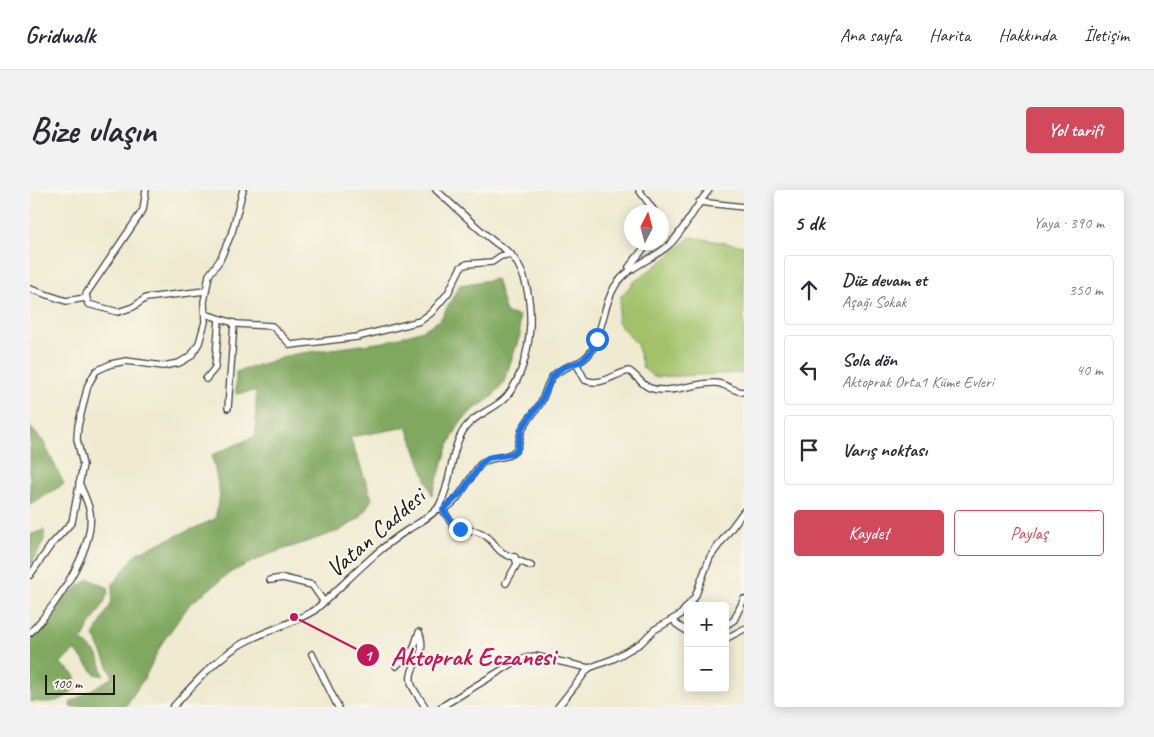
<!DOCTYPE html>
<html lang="tr">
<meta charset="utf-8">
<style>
:root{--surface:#fff;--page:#f2f2f3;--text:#2b2b33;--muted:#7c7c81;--line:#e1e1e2;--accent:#d1495b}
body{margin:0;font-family:Caveat,sans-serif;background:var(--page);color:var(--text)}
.controls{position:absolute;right:15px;bottom:15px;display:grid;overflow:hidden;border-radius:5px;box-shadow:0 2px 12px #0003}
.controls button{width:45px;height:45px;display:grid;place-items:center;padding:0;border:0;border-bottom:1px solid var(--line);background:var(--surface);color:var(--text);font:25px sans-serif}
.compass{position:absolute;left:594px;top:15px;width:45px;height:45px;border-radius:50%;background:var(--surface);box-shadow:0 2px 12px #0003;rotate:6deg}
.scale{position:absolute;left:15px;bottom:12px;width:70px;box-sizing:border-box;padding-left:5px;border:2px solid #1c1c1c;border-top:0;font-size:14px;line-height:18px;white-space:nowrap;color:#1c1c1c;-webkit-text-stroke:4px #fbf7ec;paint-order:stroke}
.stop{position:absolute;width:15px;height:15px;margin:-11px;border:4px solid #1a73e8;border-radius:50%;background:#fff}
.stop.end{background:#1a73e8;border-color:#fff;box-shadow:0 1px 5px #0008}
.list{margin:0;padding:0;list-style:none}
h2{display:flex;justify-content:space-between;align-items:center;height:65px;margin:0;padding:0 20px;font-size:21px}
h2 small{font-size:16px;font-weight:400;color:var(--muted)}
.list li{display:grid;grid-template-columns:32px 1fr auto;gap:15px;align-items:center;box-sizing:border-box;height:70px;margin:0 10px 10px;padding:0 10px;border:1px solid var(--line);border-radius:5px}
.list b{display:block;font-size:19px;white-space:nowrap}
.list p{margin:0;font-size:16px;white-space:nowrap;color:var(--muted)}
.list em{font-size:16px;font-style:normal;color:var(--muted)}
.actions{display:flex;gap:10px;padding:15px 20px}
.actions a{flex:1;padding:11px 0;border:1px solid var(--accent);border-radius:5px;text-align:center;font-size:18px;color:var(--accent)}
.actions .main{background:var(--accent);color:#fff}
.icon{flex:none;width:28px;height:28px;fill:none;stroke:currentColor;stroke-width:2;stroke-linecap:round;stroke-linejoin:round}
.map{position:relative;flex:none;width:714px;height:517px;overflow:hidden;border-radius:5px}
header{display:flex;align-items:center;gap:30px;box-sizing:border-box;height:70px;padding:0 25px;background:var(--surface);border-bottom:1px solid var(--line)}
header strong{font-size:24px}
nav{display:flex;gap:28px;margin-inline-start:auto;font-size:18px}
.intro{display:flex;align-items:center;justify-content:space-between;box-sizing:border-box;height:120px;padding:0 30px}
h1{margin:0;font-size:35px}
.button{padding:12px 22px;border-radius:5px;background:var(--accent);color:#fff;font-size:18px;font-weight:700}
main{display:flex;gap:30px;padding:0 30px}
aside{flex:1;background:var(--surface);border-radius:5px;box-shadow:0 2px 12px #0003}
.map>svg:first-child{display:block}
.green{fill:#a1c26a;stroke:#5e6f43}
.forest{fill:#80a85e;stroke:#4e623d}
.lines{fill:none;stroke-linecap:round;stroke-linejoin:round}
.minor-casing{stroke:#3c3b37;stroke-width:8}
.minor{stroke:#fff;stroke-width:5.5}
.route{stroke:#1a73e8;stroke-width:6}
.labels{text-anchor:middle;stroke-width:4;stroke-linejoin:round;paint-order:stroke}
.street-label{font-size:25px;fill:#1c1c1c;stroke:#fbf7ec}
.leader{fill:none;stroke:#c2185b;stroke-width:2}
.callout-dot{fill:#c2185b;stroke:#fbf7ec;stroke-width:2}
.mark-label{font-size:15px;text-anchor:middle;font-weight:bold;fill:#fff}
.callout-label{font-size:26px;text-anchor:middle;font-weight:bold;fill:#c2185b;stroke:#fbf7ec;stroke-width:4;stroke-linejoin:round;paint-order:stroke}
</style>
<header>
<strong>Gridwalk</strong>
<nav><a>Ana sayfa</a><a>Harita</a><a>Hakkında</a><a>İletişim</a></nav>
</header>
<div class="intro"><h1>Bize ulaşın</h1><a class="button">Yol tarifi</a></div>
<main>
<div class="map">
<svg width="714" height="517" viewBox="0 0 714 517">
<rect width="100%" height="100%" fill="#fbf7ec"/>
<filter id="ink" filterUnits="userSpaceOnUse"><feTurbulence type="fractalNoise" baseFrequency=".02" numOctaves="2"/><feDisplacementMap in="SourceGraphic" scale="10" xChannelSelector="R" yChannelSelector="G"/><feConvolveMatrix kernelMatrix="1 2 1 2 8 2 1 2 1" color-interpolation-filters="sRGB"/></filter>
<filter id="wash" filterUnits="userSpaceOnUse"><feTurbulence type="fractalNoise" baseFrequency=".0096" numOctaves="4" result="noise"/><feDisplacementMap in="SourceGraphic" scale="20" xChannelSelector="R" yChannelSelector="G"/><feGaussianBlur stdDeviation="1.12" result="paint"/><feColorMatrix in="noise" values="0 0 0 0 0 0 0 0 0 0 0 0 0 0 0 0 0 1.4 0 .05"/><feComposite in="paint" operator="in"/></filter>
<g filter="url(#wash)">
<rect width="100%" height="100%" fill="#efead0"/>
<!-- green -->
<polygon class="green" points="660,47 714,56 714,183 624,187 613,178 607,154 587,132 591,106 605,91 643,63"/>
<!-- forest -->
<g class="forest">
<polygon points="466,89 476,123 489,126 490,145 474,192 462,207 443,220 430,233 419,254 402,305 377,237 320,247 342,309 330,328 309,341 237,365 201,382 159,415 132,453 115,487 95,517 40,517 41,512 83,487 64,445 81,414 83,394 107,363 185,329 190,305 182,265 226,246 226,201 206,204 206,182 265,164 354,152 393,140 410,130 430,95"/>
<polygon points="0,237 13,251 34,294 0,315"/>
<polygon points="14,340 14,350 0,377 0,345"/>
<path d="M59 389 79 398C75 418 60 431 52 450L68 465 74 486 65 484 45 460 30 473 44 484 47 496C32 514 22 513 0 511V452L17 433 34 407Z"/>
</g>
</g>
<g filter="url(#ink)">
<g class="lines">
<!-- minor casing -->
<g class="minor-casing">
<g id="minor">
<polyline points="116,0 113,20 56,104 58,114 88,122 103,117 116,108 175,101"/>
<polyline points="609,0 625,22"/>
<polyline points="669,12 714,17"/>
<polyline points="599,77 619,52"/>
<polyline points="0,99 36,111 56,108"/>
<polyline points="175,124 207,134 242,136 261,155 327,147 390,131 401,123 418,103 431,77 437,74 462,72 471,66 481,64"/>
<path d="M546 173 555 190C571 197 583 184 599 181 606 185 612 195 620 198 640 205 667 192 685 193 695 193 704 202 714 202"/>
<polyline points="176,189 185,178 189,129"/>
<polyline points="198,218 204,133"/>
<path d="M408 319C426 322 440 284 451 274 460 265 477 270 485 261 490 256 489 246 492 240 496 230 506 222 511 212 515 204 517 194 522 187 533 174 553 176 562 160 573 140 573 115 585 96 599 75 621 71 639 55 651 45 667 14 679 0"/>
<path d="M413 320 424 337C433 341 443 339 451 343 467 350 464 364 485 367L487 374 476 393"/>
<polyline points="487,370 501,376"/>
<polyline points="0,385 21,355 42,332 53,275 47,249 48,236 58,195 66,181 81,174 96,171 133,176 149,173 161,166 169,153 175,132 174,112 179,85 190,70 202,42 213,0"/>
<polyline points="240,390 253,388 282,395 294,412"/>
<polyline points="644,429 646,434 658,442"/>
<polyline points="695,436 704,430 714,409"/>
<path d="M0 443C25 416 65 360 60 322 58 312 53 302 49 293"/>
<polyline points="695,449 714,439"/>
<polyline points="282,464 308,517"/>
<path d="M366 476 383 460 389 442C399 467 378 474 381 492 382 500 392 510 395 517"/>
<path d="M143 517C163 495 183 472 208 456 232 441 261 435 285 420 316 393 344 361 379 339 388 333 404 325 409 316 423 291 419 261 435 238 446 223 465 220 477 206 504 173 509 100 483 67 478 60 469 56 462 50 443 34 425 17 406 0"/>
<polyline points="411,517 488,470 505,466 559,478"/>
<polyline points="528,517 559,478 583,469 611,453 624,440 650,425 665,407 680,367 714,321"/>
</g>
</g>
<!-- minor -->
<use href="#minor" class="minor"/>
</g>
</g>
<g class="lines" filter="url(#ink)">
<!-- route -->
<polyline class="route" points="430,339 424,336 413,320 432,302 450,275 458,268 482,264 487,260 492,238 511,212 522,187 532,178 552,171 561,162 567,149"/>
</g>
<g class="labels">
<!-- street labels -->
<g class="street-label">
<text transform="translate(345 342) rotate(-41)" y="9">Vatan Caddesi</text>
</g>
</g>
<!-- callouts -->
<path class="leader" d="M264 427L338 465"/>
<g class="callout-dot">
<circle cx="264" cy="427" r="5"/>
<circle cx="338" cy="465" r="12"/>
</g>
<g class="mark-label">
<text x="338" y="471">1</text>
</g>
<g class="callout-label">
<text x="443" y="475">Aktoprak Eczanesi</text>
</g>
</svg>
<div class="controls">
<button>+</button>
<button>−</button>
</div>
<svg class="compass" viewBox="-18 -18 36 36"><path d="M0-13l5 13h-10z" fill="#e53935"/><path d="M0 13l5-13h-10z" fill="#7c7c81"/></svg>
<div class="scale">100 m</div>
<div class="stop" style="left:567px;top:149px"></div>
<div class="stop end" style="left:430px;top:339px"></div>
</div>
<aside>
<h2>5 dk<small>Yaya · 390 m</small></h2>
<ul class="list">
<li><svg class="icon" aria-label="ahead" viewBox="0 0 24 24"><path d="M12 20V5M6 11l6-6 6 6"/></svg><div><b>Düz devam et</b><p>Aşağı Sokak</p></div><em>350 m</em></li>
<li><svg class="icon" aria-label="left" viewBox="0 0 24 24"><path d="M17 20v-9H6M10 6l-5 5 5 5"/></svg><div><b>Sola dön</b><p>Aktoprak Orta1 Küme Evleri</p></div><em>40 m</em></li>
<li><svg class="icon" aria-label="arrive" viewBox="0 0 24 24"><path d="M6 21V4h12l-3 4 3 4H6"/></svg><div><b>Varış noktası</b></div></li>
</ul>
<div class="actions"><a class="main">Kaydet</a><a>Paylaş</a></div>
</aside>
</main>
